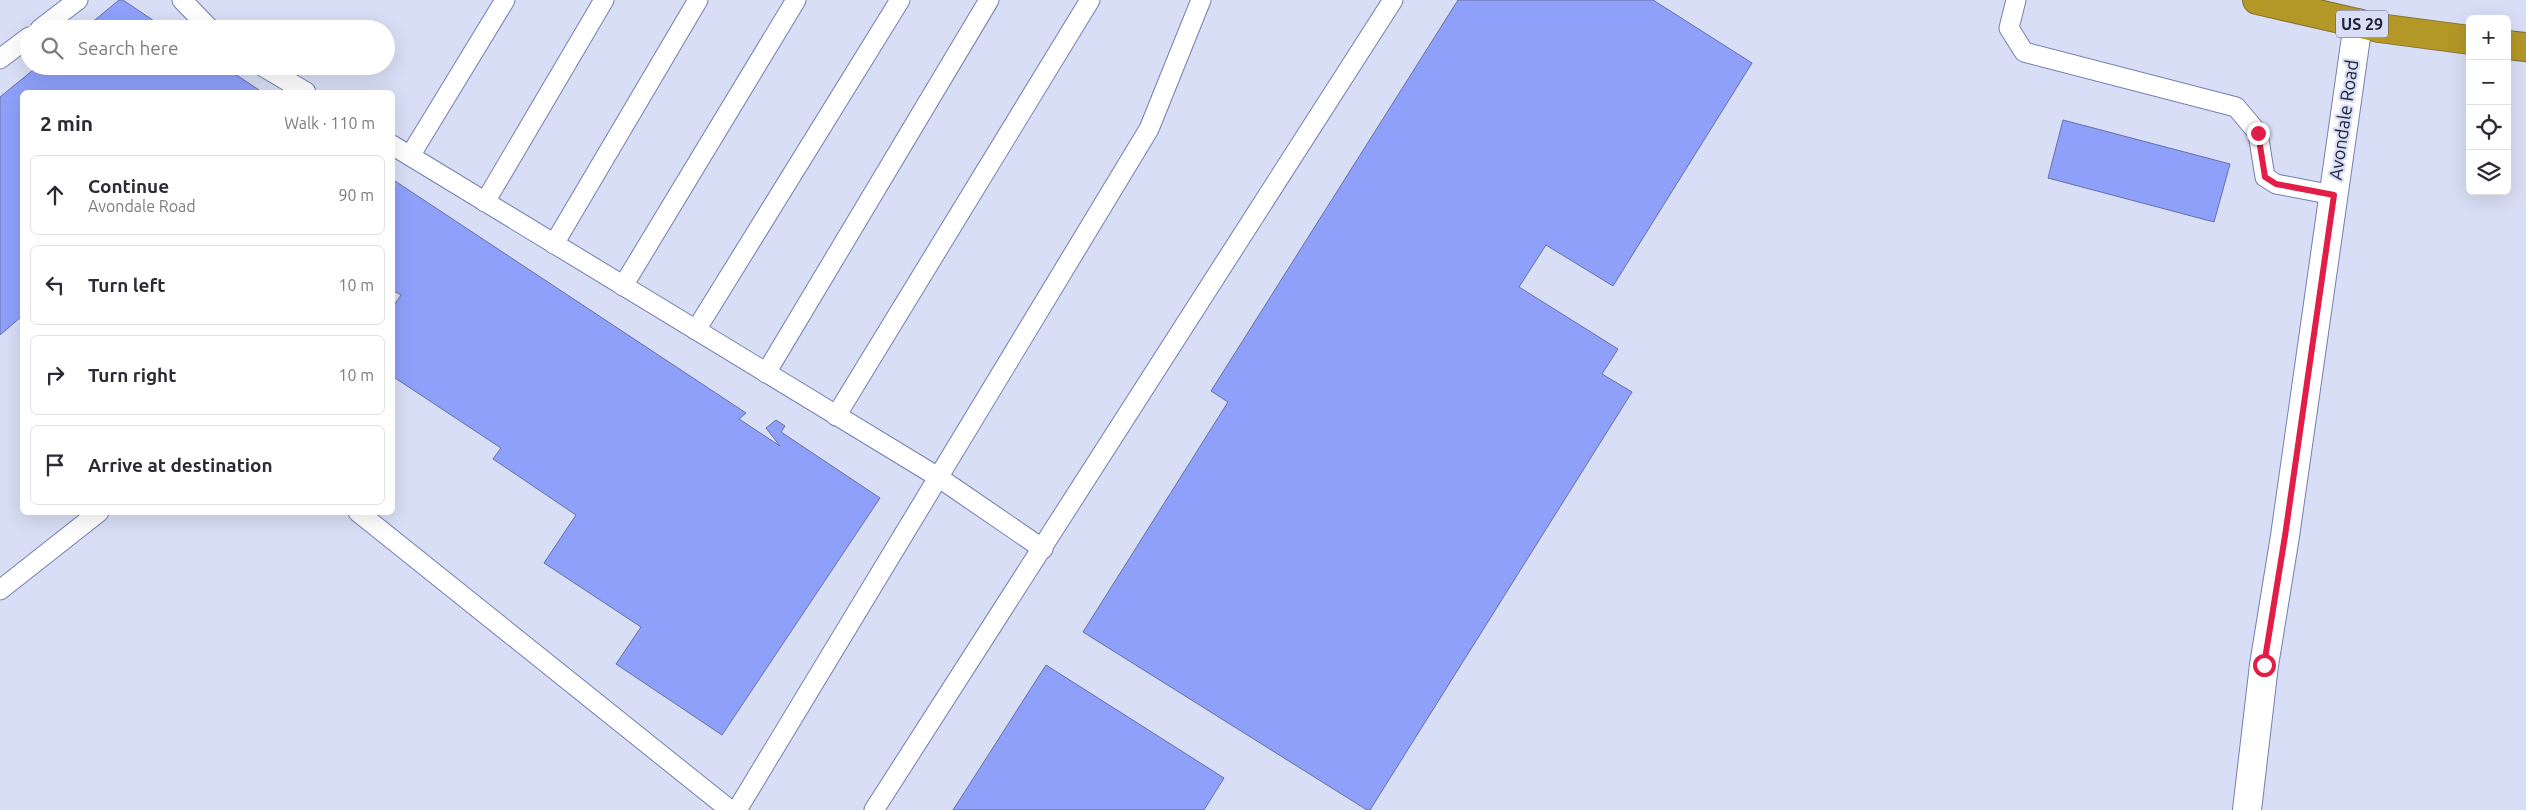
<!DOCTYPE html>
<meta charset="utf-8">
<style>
:root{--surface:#fff;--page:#f2f2f3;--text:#2b2b33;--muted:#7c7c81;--line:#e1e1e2}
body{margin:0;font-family:Ubuntu,sans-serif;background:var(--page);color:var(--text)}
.controls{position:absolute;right:15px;top:15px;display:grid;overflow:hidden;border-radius:8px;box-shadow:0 5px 20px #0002}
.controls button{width:45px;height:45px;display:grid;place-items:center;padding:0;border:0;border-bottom:1px solid var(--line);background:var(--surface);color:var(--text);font:25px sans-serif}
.stop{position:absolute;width:15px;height:15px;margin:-11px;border:4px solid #e11d48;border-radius:50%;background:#fff}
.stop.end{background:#e11d48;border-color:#fff;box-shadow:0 1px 5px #0008}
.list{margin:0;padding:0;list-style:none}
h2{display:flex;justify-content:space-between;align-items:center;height:65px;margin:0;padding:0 20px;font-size:21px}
h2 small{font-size:16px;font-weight:400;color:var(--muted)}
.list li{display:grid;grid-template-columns:32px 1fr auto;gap:15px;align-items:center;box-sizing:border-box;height:80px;margin:0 10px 10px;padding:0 10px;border:1px solid var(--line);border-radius:8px}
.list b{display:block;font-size:19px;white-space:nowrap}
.list p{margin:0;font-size:16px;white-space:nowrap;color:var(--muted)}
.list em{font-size:16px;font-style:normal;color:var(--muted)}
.icon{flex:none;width:28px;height:28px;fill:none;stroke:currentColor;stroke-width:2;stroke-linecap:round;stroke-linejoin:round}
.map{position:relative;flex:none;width:2526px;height:810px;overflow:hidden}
.search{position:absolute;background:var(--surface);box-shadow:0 5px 20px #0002;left:20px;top:20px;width:375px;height:55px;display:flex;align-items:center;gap:12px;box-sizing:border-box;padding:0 18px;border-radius:28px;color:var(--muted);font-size:19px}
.panel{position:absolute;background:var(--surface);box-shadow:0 5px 20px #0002;left:20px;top:90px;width:375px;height:425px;border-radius:8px}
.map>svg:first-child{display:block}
.building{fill:#8ea0fa;stroke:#6570a3}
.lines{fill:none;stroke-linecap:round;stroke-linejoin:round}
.lane-casing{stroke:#737fb2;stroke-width:21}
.street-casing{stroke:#737fb2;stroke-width:30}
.highway-casing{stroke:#7f6e2d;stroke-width:30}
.lane{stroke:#fff;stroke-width:19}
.street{stroke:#fff;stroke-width:28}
.highway{stroke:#b39727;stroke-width:28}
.route{stroke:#e11d48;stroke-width:6}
.labels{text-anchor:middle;stroke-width:4.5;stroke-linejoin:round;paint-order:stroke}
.shield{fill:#d8def5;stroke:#565a70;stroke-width:1}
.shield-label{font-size:16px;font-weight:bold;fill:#1e2237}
.street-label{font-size:18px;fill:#1e2237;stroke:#d8def5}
</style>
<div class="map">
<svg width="2526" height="810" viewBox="0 0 2526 810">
<rect width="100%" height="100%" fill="#d8def5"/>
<!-- building -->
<g class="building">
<polygon points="119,0 123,0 166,29 84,29"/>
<polygon points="1458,0 1653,0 1752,63 1613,286 1546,245 1519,287 1618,349 1602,374 1632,392 1370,810 1367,810 1083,632 1228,402 1211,391"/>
<polygon points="38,66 223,66 262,92 22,92 22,316 0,335 0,97"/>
<polygon points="2063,120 2230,164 2214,222 2048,178"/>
<polygon points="392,179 746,413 739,419 780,446 766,428 776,420 785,426 781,432 880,498 722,735 616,664 641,627 544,563 576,515 493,459 501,448 392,376 392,308 401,295 392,290"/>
<polygon points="1046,665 1224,778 1204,810 953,810"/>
</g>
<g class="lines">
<!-- lane casing -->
<g class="lane-casing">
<g id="lane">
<polyline points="182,0 210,29"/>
<polyline points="2016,0 2009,28 2024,52 2236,107 2258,133 2265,177 2276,184 2333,195"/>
<polyline points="40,29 78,0"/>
<polyline points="0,59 29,37"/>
<polyline points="262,66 306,92"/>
<polyline points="392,145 938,477 1043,549"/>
<polyline points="410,156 505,0"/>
<polyline points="485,202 604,0"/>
<polyline points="554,244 698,0"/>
<polyline points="623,286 796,0"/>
<polyline points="696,330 900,0"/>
<polyline points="766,373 989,0"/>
<polyline points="836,416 1090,0"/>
<polyline points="358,512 730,810"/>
<polyline points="0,590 99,512"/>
<polyline points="737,810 1149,129 1201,0"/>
<polyline points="874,810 1393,0"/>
</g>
</g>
<!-- street casing -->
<g class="street-casing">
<polyline id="street" points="2247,810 2264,665 2285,536 2358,23"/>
</g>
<!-- highway casing -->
<g class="highway-casing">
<g id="highway">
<polyline points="2257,0 2379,28 2470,40"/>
<polyline points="2507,45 2526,47"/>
</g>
</g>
<!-- lane -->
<use href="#lane" class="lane"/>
<!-- street -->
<use href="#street" class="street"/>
<!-- highway -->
<use href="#highway" class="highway"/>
</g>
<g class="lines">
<!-- route -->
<polyline class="route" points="2258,133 2265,177 2276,184 2334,195 2285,536 2264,665"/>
</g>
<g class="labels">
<!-- shield labels -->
<rect class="shield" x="2336" y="10.5" width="52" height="27" rx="4"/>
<g class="shield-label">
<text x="2362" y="30">US 29</text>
</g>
<!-- street labels -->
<g class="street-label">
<text transform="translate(2344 120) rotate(-82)" y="6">Avondale Road</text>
</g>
</g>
</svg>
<div class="controls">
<button>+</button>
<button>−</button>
<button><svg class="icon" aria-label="locate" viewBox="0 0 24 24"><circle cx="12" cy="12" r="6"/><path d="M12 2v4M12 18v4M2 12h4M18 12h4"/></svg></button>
<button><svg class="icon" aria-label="layers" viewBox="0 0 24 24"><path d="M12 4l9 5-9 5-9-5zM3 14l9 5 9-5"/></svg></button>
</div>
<div class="stop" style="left:2264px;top:665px"></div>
<div class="stop end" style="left:2258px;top:133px"></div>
<div class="search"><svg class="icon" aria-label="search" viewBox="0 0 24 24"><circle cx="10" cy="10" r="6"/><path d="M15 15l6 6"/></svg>Search here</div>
<section class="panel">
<h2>2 min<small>Walk · 110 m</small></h2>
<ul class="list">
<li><svg class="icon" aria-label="ahead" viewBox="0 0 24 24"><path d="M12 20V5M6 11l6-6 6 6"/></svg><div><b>Continue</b><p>Avondale Road</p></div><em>90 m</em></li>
<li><svg class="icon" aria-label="left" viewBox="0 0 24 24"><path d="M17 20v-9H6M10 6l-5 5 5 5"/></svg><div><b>Turn left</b></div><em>10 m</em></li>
<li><svg class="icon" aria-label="right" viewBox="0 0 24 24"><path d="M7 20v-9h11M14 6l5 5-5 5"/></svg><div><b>Turn right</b></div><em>10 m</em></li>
<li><svg class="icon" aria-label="arrive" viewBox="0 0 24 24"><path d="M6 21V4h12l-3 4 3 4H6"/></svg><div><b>Arrive at destination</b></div></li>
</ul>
</section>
</div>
